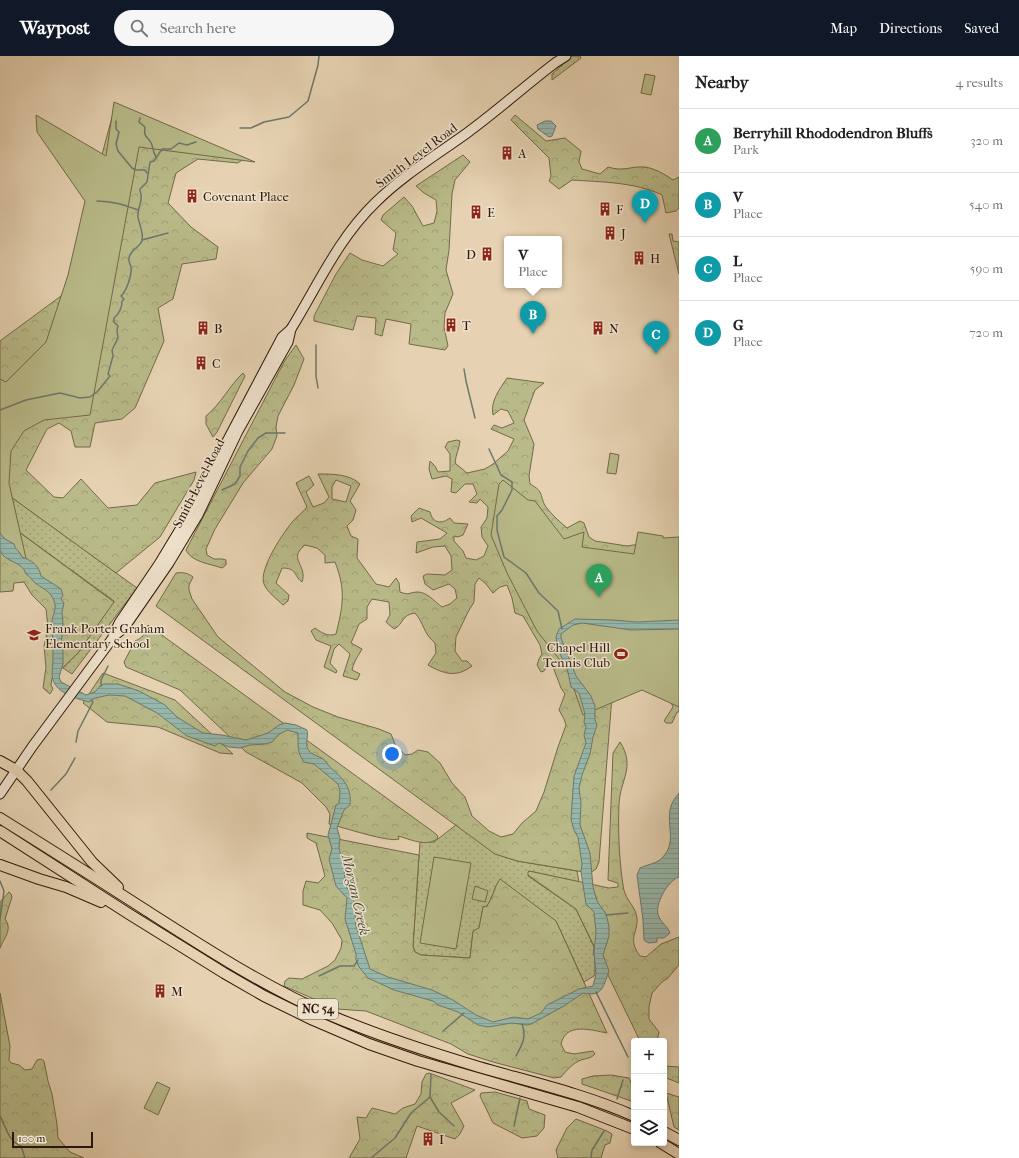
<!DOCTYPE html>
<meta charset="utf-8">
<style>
:root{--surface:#fff;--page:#f6f6f6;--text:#202124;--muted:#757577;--line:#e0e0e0;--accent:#111827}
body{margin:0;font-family:"IM FELL French Canon",serif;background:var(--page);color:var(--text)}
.controls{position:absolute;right:12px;bottom:12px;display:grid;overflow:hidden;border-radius:4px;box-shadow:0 2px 6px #0003}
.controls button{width:36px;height:36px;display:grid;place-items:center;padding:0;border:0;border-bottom:1px solid var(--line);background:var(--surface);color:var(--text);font:20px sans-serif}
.scale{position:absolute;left:12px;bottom:10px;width:81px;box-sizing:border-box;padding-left:4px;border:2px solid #2d1809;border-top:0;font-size:11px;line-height:14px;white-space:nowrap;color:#2d1809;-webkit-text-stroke:3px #efe2cd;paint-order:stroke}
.you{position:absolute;left:392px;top:698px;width:14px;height:14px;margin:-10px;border:3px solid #fff;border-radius:50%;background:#1a73e8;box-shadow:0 0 0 6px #1a73e833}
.badge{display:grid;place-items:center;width:26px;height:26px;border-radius:50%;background:var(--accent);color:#fff;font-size:13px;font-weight:700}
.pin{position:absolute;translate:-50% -33px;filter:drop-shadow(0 1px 2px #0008)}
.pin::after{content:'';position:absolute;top:21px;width:14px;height:12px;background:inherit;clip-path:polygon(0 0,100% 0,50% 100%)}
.popup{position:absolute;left:504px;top:180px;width:58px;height:52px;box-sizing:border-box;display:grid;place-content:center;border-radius:4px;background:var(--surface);filter:drop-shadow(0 1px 3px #0005);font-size:13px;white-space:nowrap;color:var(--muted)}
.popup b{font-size:15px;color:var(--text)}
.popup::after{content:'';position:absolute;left:50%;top:100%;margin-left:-8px;border:8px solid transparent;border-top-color:var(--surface)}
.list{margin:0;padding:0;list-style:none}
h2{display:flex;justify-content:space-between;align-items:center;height:52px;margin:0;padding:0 16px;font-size:17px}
h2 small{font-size:13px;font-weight:400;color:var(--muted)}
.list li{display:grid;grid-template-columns:26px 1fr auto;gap:12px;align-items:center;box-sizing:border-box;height:64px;padding:0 16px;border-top:1px solid var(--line)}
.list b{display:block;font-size:15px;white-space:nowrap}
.list p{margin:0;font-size:13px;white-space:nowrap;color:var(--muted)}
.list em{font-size:13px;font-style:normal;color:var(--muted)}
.icon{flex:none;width:22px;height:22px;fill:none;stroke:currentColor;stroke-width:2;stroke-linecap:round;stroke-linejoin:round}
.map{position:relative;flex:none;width:679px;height:1102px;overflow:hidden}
header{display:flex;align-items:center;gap:24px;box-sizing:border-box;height:56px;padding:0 20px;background:var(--accent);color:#fff}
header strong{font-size:19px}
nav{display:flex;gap:22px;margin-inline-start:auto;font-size:14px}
.search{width:280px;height:36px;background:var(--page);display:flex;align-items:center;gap:10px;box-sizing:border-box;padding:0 14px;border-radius:22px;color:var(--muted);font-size:15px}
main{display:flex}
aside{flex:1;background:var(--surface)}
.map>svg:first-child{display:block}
.grass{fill:url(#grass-dots);stroke:#736949}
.forest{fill:url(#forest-crowns);stroke:#736949;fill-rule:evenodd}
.park{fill:#b9ba89;stroke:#736949}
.water{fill:url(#water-rules);stroke:#6c786b}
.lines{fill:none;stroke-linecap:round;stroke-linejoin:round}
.stream{stroke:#6c786b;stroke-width:1.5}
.secondary-casing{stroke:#2d1809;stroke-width:11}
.trunk-casing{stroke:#2d1809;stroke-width:12}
.secondary{stroke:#efe2cd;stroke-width:9}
.trunk{stroke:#e6d2b2;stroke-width:10}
.labels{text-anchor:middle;stroke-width:3;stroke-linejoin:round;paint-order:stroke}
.shield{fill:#efe2cd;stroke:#675544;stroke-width:1}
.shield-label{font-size:12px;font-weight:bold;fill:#2d1809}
.poi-label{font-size:13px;fill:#2d1809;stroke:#efe2cd;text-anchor:start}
.street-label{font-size:13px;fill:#2d1809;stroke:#efe2cd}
.water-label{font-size:14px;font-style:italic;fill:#4c483a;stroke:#efe2cd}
</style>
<header>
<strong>Waypost</strong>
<div class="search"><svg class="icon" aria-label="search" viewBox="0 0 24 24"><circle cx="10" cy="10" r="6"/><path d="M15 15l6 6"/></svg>Search here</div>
<nav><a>Map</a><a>Directions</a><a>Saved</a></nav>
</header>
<main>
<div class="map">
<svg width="679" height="1102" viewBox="0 0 679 1102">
<defs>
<pattern id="grass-dots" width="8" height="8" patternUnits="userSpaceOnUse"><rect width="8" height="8" fill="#b9ba89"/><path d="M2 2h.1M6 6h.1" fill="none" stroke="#9f9f75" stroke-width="1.8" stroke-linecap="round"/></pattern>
<pattern id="forest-crowns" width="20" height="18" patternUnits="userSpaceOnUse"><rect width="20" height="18" fill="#b9ba89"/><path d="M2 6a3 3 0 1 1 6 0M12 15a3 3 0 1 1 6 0" fill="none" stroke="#9f9f75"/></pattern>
<pattern id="water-rules" width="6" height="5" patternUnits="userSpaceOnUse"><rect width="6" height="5" fill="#96b8ac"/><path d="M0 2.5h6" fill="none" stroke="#829d93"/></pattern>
</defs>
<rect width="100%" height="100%" fill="#e6d2b2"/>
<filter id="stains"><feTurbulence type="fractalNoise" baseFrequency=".005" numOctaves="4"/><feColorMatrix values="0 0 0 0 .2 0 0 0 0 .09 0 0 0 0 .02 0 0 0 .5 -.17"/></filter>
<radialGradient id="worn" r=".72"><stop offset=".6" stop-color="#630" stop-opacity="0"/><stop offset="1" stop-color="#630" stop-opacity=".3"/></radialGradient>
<!-- grass -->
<g class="grass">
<polygon points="572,0 580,0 581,2 552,24 552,18"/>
<polygon points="0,433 137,532 72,618 63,612 78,597 114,545 0,462"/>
<path d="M456 769 496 798 517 805 577 815 579 826 529 815 528 820 576 853 594 891 593 899 595 901V916L594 920 584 926 556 865 498 826C494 834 492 843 487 850L483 851 479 873 473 876 470 902 421 899 415 896 413 890 420 786H434Z"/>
</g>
<!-- forest -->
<g class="forest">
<polygon points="115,50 245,102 238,107 198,103 176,117 168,147 191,171 218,191 216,203 182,208 173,243 158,252 164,285 135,352 122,363 95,367 90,391 75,391 71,375 59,367 47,373 26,414 54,441 63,442 81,423 108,452 137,449 155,427 196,416 194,424 160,481 116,517 0,433 0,285 65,237"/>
<path d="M515 59 546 85 565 82 581 95 579 106 582 113 600 118 608 111C624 116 630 110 645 111 654 112 666 119 673 124L679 121V152L676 155 666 157 662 139C635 126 601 126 572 124L559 133 549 125 551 120 549 102 511 64Z"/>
<polygon points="463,99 470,106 455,124 452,138 449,194 446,214 453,238 445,257 444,271 448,290 445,294 409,288 411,268 386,263 382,280 375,278 376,262 357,260 353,274 314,265 314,260 336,218 350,197 362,204 383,210 398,198 393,194 396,177 381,164 383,159 404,141 412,150 423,170 434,167 437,155 436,144 424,137 416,130"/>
<polygon points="669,178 672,178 673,185 679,186 679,218"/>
<path d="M296 289 304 303 294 329 278 360 276 371 277 380 272 393 243 427 215 473 206 493 207 499 214 503H222L226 504V509L222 512C211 508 191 506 186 494L284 306Z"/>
<path d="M243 317 245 320 217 376 213 381 206 368V360C221 348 229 330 243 317Z"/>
<path d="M507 322 544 327 535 334 524 364 534 388 529 420 530 428C545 436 539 440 546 451 552 459 560 466 567 472L580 465 584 467 589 481 595 485 627 490 653 486 679 642V656H677L672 667H666L664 665 673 651 670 644 643 630 612 640 599 806 596 813 590 817 517 805 495 798 156 550 176 517C183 516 188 517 193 521L189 529V534L192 543 218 581 285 636 313 651 338 661 379 673 391 678 395 688 405 699 412 698 418 694 428 696 440 707 452 727 465 741 472 760 489 775 501 781 513 778 522 767 536 755 544 736 558 691 566 669 564 663 559 654 565 638 561 632 553 611 547 610 544 615 541 616 537 609 539 603 542 598 540 589 523 560 515 557 512 542 507 529 500 531 493 537 486 528 479 522 475 528 474 546 468 556 456 581 455 595 462 605H467L472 610C456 622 444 618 428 609L436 597 435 587C423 577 424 567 415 557 401 559 404 568 394 573L386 566 390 559 389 546 372 543 367 551V563L359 568 351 587 362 593C357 602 355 603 352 614L360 618 357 624 343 620 350 598 339 588 334 593 330 607 337 615 336 617 324 611 331 590 316 584 311 575 315 572C322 577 328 581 336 578 343 550 346 534 335 506L325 507V499L317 492 305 489C287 503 308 509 302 526 293 519 297 512 282 512L276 527 289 539 288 545 283 549C277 543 267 536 264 528 258 514 284 475 294 464 298 460 303 456 307 451L296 427 309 420 314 429 306 436 313 451 324 447 329 441 318 418C332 418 350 418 360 428L350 445 356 454 353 464 347 470 351 480 358 483 357 502 376 528 389 531 396 522 399 527 400 536C410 540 409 536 418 536 427 536 435 546 442 551L450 548 457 542 455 533 449 528 433 534 425 528 423 520 427 518 445 519 452 514 451 500 445 490 433 491 416 497 417 486 440 483 447 477 421 462 412 466 411 460 419 452 430 456C433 468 442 468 450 462L454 467 468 468 463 479 458 481 454 480V485L463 495 466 502 476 504 484 500 488 490 482 481 481 471 487 462 488 451 480 443 477 447 469 446 477 438 473 428H465L456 437 451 436 452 423 446 420 432 423 429 413 430 405 435 410 438 416 450 415V398L445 391 448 386 457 384 460 385C459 393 456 398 455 407L467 417 485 413 493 408 508 395 514 383 491 373 494 369 502 372 514 367 508 355 501 353 493 359C490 345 500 333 507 322ZM336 424 351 430 346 446 332 443V431Z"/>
<polygon points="0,462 114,546 78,597 52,622 51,629 53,633 50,638 43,632 46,611 44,590 48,572 46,553 32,539 24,526 14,527 13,535 0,536"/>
<path d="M148 569 432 775 437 779 438 782C427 792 410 783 398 780L399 783C390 787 342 771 329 768L330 758 326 751 302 727 246 696 180 634 126 611 124 606 135 585C142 582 146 578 148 569Z"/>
<polygon points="103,617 175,644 233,698 220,697 158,671 107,666 83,647"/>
<path d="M620 686C636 711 620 724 619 748 618 773 619 798 622 822 623 827 623 833 625 837 628 846 636 852 637 862 638 878 627 882 640 900L646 901 661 888 679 881V909L667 923 663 925 652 937 649 951V963L659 976 657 985H640L576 853 528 819V816L529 815 609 832 618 831V827L608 824 613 697Z"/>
<path d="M307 777 419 799 413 890 415 896 421 899 470 902 473 875 479 872 483 851 487 850C493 842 494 831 500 823L556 865 607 977C591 974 566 966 561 988L565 996 574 998 593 995 595 998C590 1003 587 1002 581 1004 573 1007 566 1015 561 1021L554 1022 493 1006 468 998 451 988 366 955 337 953 284 930 285 925 289 922 302 923 328 910 335 904 341 892 342 884 332 867 320 854 303 849V835L306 825 318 827 325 820 316 787 307 782Z"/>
<path d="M9 836 11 838 12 841 5 863C13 873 4 882 0 892V846Z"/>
<polygon points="0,937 10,990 9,1004 11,1007 19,1009 25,1014 32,1013 37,1004 41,1003 44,1005 48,1025 52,1038 57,1068 58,1082 70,1096 84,1102 0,1102"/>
<polygon points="664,1010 679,1011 679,1027 664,1021"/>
<polygon points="429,1017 475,1034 451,1047 464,1070 460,1078 455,1083 417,1070 406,1102 349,1102 360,1083 357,1061 366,1062 372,1052 395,1058 403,1052 415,1048 421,1038 422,1026 426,1018"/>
<polygon points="611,1019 629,1022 634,1033 634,1046 582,1028 582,1023 593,1020"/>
<polygon points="495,1036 527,1045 529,1053 545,1059 544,1072 537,1080 522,1082 493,1067 480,1040 481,1037"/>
<polygon points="666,1037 679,1041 679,1074 674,1071"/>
<polygon points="576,1063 607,1075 612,1078 610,1087 605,1089 601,1102 558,1102 556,1094 567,1072"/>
</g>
<!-- park -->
<g class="park">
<polygon points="645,18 655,20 651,39 641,37"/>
<polygon points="114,46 255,106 139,91 90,359 44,364 24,375 11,395 9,427 30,520 19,500 0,478 0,323 6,326 46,286 68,219 85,145 37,76 36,59 106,100"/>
<polygon points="610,397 619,399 616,418 607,417"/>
<polygon points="503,424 528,444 535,445 564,483 584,476 582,491 634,498 638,476 663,480 663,482 679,481 679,651 642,634 583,659 567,613 537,575 507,517 491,479 499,428"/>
<polygon points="434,801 471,807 456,893 420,887"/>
<polygon points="475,830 488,835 485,846 472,843"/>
<polygon points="157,1026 170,1032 158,1059 144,1052"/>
</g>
<!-- water -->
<g class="water">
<polygon points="545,65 551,65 556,70 552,80 549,81 538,73 537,69"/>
<path d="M0 477 5 483 14 488C15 494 20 495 22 501 31 504 39 509 41 520L61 533 63 539 61 543 64 547 62 556 63 567 61 589 63 593V608L59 621 61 626 86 639 95 636 100 630 104 628H118L139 635 165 649 177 661 203 677 222 679 246 684 268 677 279 669 285 667 296 669 307 674C309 681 304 689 309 695 312 699 319 700 323 703 325 704 327 708 329 710 342 722 352 730 350 749L344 754 337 772 340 782 339 792 344 811 345 828 354 845 356 870 370 913 388 921 432 934 453 944 476 959 493 966 514 961 528 963 541 957 547 949 579 933 593 930 596 918 594 896 596 876 594 856 586 848 581 816 582 808 578 781 574 774 571 763 574 720 586 687 584 679 586 671 584 666 585 658 579 637 571 631 568 616 558 593 556 581 559 573 575 563 613 564 637 566 679 564V573L631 574 582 567 573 569 561 578V582L576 620 591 640 595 650V664L597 669 593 681 590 698 582 719 579 732 581 747 580 769 590 797 593 831 597 845 606 858 609 870V880L603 899 609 915C603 932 602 941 583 937L564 950 531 968 527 969 512 967 488 971 478 969 458 956 438 949 433 945 394 934 368 922 359 911 356 904V898L345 863 347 842 336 830 329 803 332 793 328 779 336 749 339 747 340 735 338 728 314 708 304 706C297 697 298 688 298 677L287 674 278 679 272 686 266 688 250 689 240 692 229 691 219 687 215 690 187 680 157 657 125 640 109 639 95 642 89 646C77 643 57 637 53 624 51 617 53 610 53 602 53 590 52 578 52 565 53 558 57 552 54 545 51 535 41 532 34 526 31 523 30 520 26 518 22 504 4 507 0 494 0 489 0 482 0 477Z"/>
<path d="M679 737V821C668 824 653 850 659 861 661 867 668 870 670 877L664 882H657V886L649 887 645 885 644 883 643 864 637 819 640 812C646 809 654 808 660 804 679 787 665 770 671 750 672 746 676 741 679 737Z"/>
</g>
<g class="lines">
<!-- stream -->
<g class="stream">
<path d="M140 62 139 66 145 71C143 83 149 80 152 89 153 93 153 96 156 101"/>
<polyline points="116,65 116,73 119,76 116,88 118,95 132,112 136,114 145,114 147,117"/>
<polyline points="240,72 251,72 264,66 289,61 308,45 318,9 319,0"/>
<path d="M97 145C113 145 124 149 138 154"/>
<polyline points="142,184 168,177"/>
<polyline points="316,289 316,320 318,332"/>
<polyline points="464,313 466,325 475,362"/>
<path d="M0 354 26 344 60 337 80 342 90 341 98 335 110 320 108 318 113 300 112 294 118 282 117 274 118 270 114 266V262C120 257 122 252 122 245L124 243 121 240C127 234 132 219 131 211 130 207 128 205 129 202 130 194 139 192 142 185 144 177 139 168 138 161 137 154 141 149 141 143 142 140 140 136 140 133L147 126 150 106 154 105 162 93H171L179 87 187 89 196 86"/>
<polyline points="489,393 501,419 512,426 512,434 502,454 497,460 497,474 504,501 526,517 539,537 558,555 562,573"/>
<polyline points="222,434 235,428 240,420 240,411 248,395 258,382 266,377 285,377"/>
<polyline points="101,630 101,624 108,610"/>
<polyline points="76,686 78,675 93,646 91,644"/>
<polyline points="51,734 66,718 75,702"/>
<polyline points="0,825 4,835 0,863"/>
<polyline points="606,859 628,857"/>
<polyline points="319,920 340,910 354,910 358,904"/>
<polyline points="596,936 628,1001"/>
<polyline points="443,975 464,957"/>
<path d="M516 1000C522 989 527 981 522 968"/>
<polyline points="430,1041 439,1056 454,1070"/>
<polyline points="617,1043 623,1024"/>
<path d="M0 1060C6 1071 8 1085 21 1090L25 1102"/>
<polyline points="514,1070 520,1042"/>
<polyline points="371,1102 395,1082 411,1057 430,1041 431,1018"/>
<polyline points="591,1102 592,1094 604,1075"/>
</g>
<!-- secondary casing -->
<g class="secondary-casing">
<g id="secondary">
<polyline points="114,580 124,572 169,507 198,459 238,375 288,286 291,273"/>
<path d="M0 738 32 691 112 583 119 567 159 508 185 465 282 281 291 273C318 229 338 183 375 147 402 120 435 100 467 77 497 55 525 30 555 7L566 0"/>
</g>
</g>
<!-- trunk casing -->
<g class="trunk-casing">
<g id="trunk">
<polyline points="0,705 16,714 27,725 92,806 118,831"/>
<path d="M0 762C48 792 96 822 144 853 205 892 265 931 332 960 379 980 429 996 479 1011 531 1026 584 1038 634 1060"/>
<polyline points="0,775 129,858 224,917 264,940 313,964 369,988 418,1005 578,1051 634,1073"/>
<polyline points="0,809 39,823 66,831 101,846"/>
<polyline points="664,1076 679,1084"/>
<polyline points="661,1087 679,1098"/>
</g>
</g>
<!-- secondary -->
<use href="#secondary" class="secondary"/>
<!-- trunk -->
<use href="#trunk" class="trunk"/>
</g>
<!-- icons -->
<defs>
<g id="building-bare" transform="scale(1.08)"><path d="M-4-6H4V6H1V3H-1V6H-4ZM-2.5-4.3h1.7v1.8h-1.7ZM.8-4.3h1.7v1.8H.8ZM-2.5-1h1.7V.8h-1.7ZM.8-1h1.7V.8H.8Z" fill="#8f2418" stroke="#efe2cd" stroke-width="2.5" paint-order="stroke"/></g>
<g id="school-bare" transform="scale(1.08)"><path d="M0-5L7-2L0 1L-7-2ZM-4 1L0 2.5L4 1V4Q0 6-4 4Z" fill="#8f2418" stroke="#efe2cd" stroke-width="2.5" paint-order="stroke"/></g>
<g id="stadium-bare" transform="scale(1.08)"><path d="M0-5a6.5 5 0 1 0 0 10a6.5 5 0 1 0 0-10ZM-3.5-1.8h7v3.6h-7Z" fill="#8f2418" stroke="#efe2cd" stroke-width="2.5" paint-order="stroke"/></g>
</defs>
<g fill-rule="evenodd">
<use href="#building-bare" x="507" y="97"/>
<use href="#building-bare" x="192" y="140"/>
<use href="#building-bare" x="605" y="153"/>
<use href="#building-bare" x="476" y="156"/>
<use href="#building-bare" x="610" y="177"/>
<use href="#building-bare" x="487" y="198"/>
<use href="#building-bare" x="639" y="202"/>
<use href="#building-bare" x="451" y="269"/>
<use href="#building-bare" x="203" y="272"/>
<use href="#building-bare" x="598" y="272"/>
<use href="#building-bare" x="201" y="307"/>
<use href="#school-bare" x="34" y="579"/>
<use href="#stadium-bare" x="621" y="598"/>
<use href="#building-bare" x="160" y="935"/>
<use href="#building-bare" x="428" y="1083"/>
</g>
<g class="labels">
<!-- shield labels -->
<rect class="shield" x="298" y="943" width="40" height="20" rx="3"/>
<g class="shield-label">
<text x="318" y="957">NC 54</text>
</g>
<!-- poi labels -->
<g class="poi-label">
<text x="518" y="102">A</text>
<text x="203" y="145">Covenant Place</text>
<text x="616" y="158">F</text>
<text x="487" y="161">E</text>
<text x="621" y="182">J</text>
<text x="476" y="203" text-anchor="end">D</text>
<text x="650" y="207">H</text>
<text x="462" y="274">T</text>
<text x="214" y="277">B</text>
<text x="609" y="277">N</text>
<text x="212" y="312">C</text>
<text x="45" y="577">Frank Porter Graham<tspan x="45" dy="15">Elementary School</tspan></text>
<text x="610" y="596" text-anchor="end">Chapel Hill<tspan x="610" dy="15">Tennis Club</tspan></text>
<text x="171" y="940">M</text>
<text x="439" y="1088">I</text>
</g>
<!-- street labels -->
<g class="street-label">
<text transform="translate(416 99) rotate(-37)" y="5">Smith Level Road</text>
<text transform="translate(198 427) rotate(-63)" y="5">Smith Level Road</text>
</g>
<!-- water labels -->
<g class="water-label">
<text transform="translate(356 839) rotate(77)" y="5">Morgan Creek</text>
</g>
</g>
<rect width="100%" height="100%" filter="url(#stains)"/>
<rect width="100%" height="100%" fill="url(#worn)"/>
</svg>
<div class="controls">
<button>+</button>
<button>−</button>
<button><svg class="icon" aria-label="layers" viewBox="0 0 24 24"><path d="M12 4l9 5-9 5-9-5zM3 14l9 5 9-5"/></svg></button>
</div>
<div class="scale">100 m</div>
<div class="you"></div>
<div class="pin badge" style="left:599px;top:541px;background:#2e9e5b">A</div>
<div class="pin badge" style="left:533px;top:278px;background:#0f9aa8">B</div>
<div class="popup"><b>V</b>Place</div>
<div class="pin badge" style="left:656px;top:298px;background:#0f9aa8">C</div>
<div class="pin badge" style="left:645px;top:167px;background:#0f9aa8">D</div>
</div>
<aside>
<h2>Nearby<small>4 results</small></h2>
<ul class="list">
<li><span class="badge" style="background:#2e9e5b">A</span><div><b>Berryhill Rhododendron Bluffs</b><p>Park</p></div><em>320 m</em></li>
<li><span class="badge" style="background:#0f9aa8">B</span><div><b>V</b><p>Place</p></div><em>540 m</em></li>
<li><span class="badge" style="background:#0f9aa8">C</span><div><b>L</b><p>Place</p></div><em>590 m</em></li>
<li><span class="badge" style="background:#0f9aa8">D</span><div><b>G</b><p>Place</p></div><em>720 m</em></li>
</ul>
</aside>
</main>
